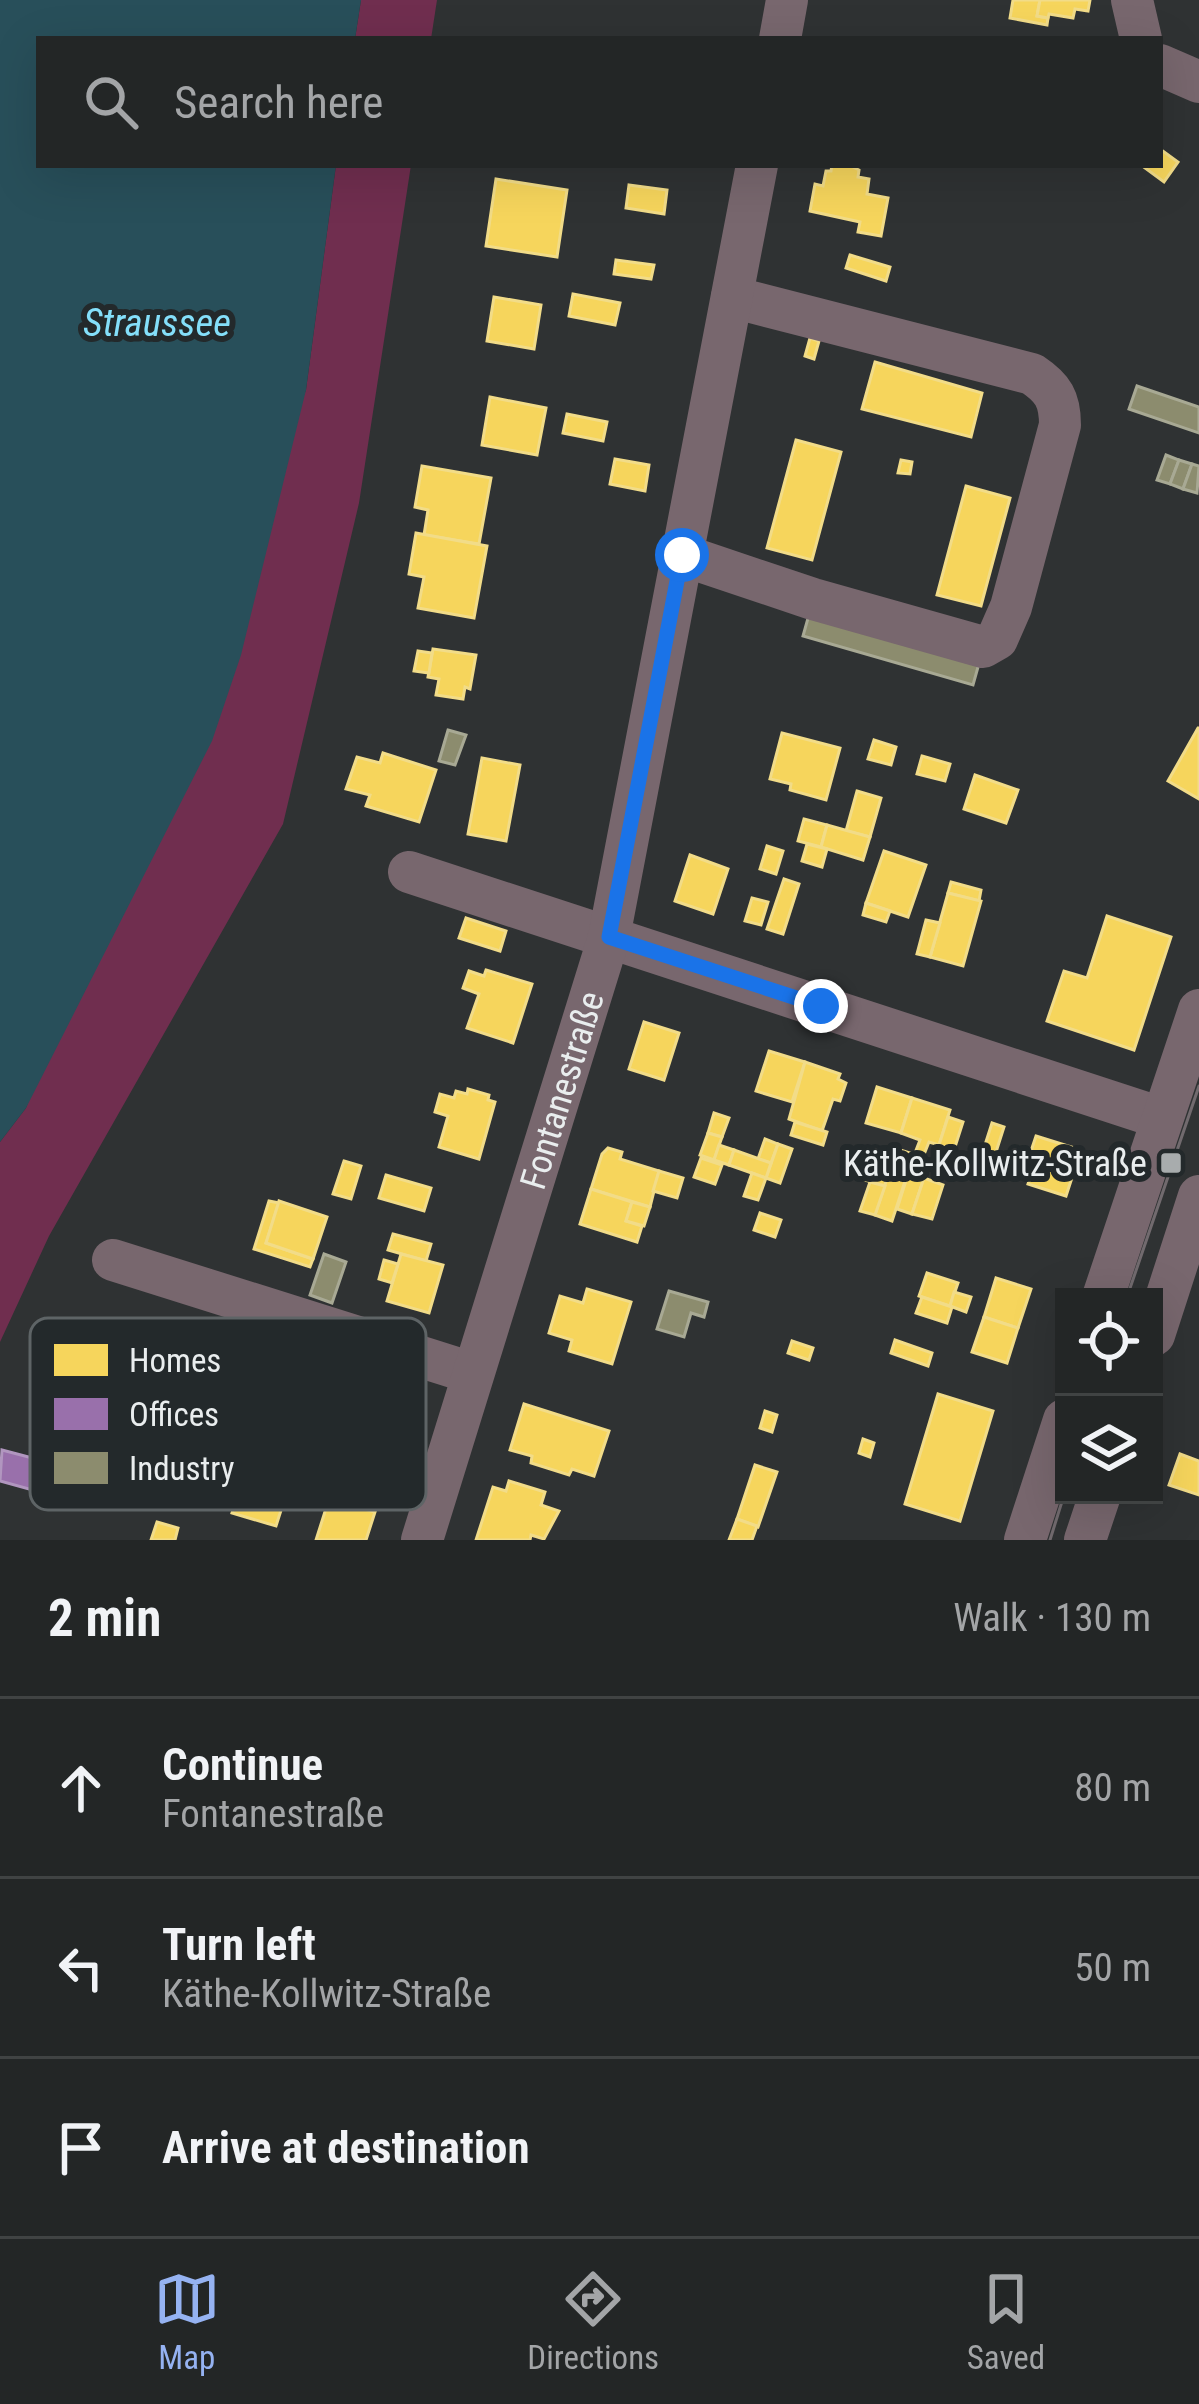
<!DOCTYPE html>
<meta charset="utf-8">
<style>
:root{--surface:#232626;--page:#2b2e2e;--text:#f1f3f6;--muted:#a3a5a7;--line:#404343;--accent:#95b2f1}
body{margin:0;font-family:"Roboto Condensed",sans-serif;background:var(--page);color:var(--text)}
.controls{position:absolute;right:36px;bottom:36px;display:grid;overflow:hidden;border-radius:0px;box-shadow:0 12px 48px #0002}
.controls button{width:108px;height:108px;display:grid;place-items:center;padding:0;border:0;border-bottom:3px solid var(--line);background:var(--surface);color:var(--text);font:60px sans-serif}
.stop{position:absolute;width:36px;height:36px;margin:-27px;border:9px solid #1a73e8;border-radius:50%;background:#fff}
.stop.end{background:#1a73e8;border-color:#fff;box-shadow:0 3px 12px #0008}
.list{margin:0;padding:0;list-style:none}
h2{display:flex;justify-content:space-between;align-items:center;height:156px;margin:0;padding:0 48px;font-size:51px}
h2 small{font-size:39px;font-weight:400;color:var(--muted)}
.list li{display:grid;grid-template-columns:78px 1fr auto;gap:36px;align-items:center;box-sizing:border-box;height:180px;padding:0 48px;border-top:3px solid var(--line)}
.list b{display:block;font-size:45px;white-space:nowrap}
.list p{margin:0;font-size:39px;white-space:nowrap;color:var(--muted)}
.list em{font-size:39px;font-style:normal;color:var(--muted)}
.icon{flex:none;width:66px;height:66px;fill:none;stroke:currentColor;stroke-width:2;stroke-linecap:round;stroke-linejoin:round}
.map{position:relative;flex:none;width:1199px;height:1540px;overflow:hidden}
.search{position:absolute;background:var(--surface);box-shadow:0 12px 48px #0002;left:36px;right:36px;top:36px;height:132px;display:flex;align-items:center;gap:30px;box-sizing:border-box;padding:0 42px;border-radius:0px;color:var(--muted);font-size:45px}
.sheet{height:696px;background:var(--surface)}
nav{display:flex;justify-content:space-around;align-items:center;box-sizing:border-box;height:168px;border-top:3px solid var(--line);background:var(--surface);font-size:33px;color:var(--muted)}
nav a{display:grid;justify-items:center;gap:6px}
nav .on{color:var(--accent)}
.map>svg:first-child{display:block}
.green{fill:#702e4f}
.water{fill:#284f5a}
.homes{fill:#f6d55c;stroke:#f2dc88;stroke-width:3}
.offices{fill:#9970ab;stroke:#b196bf;stroke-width:3}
.industry{fill:#8c8c6e;stroke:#a8a994;stroke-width:3}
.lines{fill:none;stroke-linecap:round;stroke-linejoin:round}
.minor{stroke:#78676e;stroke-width:42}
.tram{stroke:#716a6e;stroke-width:3}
.route{stroke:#1a73e8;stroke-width:15}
.poi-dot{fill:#a8acad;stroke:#23292b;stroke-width:4.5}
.labels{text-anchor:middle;stroke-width:12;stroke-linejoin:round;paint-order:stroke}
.street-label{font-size:36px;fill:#e9edee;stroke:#23292b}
.poi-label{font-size:36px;fill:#e9edee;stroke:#23292b;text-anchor:end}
.water-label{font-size:39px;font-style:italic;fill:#84dffa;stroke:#23292b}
.key{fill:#23292b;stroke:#5e6466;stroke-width:3}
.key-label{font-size:33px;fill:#e9edee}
</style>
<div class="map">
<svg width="1199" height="1540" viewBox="0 0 1199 1540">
<rect width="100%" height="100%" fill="#2f3233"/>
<!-- green -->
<g class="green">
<polygon points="361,0 437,0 431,39 355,39"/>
<polygon points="336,165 411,165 359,503 283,824 49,1236 0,1342 0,1142 26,1108 306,390"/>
</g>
<!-- water -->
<polygon class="water" points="0,0 361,0 355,39 39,39 39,165 336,165 306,390 241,655 212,741 26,1108 0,1142"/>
<!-- homes -->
<g class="homes">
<polygon points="1013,0 1040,0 1037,16 1048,18 1047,25 1010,18"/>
<polygon points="1040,0 1090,0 1088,11 1075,9 1073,18 1049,14 1048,18 1037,16"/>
<polygon points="1160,149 1178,162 1164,182 1141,165 1160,165"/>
<polygon points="832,165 849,165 859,170 858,177 869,179 867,194 888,198 881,236 858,232 860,222 810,211 815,184 823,186 826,171 831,171"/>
<polygon points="496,179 567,190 557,257 486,246"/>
<polygon points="629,185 667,190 664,214 626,208"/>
<polygon points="850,255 890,267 886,281 846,268"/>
<polygon points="616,260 654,265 651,279 614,274"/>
<polygon points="573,294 620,303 615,325 569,316"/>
<polygon points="494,297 541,305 534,349 487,341"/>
<polygon points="810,338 819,341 814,359 805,356"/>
<polygon points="875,362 982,393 971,437 862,409"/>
<polygon points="490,397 546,408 537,455 482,445"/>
<polygon points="567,414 607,422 603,441 563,433"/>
<polygon points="796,440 841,452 812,560 767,548"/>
<polygon points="615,459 649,465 645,491 610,484"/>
<polygon points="901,460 912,462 910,474 898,473"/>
<polygon points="422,466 491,478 479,544 424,535 428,510 415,507"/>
<polygon points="966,486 1010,498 981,606 937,595"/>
<polygon points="416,533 487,546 474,618 418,608 424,577 409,574"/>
<polygon points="433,649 476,655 470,689 465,687 463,699 436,695 439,679 428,677"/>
<polygon points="418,651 432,653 429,673 414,671"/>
<polygon points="1198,728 1199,728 1199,799 1168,781"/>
<polygon points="782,733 840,748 826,800 790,790 791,784 770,779"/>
<polygon points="874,740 896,747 891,765 868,759"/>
<polygon points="383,753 436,770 419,822 366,806 370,795 346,789 357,757 380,763"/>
<polygon points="922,756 950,764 945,781 917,774"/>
<polygon points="482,758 520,765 506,841 468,834"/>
<polygon points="975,775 1018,790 1006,823 964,809"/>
<polygon points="857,791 881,798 870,837 846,831"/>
<polygon points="804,819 827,825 821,847 798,841"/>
<polygon points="827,825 870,837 863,860 821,847"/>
<polygon points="807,844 827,849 822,867 802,861"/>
<polygon points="767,846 783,851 776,874 760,869"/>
<polygon points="884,851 926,865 908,917 866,903"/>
<polygon points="690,855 728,869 713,914 675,901"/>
<polygon points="784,879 799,884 783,934 767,929"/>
<polygon points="951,882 981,890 979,901 948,893"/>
<polygon points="948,893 981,901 963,966 930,957"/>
<polygon points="752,898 768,902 761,925 745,921"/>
<polygon points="866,903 890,911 886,922 863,915"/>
<polygon points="1107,916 1171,937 1134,1050 1047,1021 1064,971 1087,978"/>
<polygon points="466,918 506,931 500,951 459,938"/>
<polygon points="926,920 940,923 930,957 917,954"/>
<polygon points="486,970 532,984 513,1043 467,1028 479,994 463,988 469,971 484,976"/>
<polygon points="644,1022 679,1033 664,1080 629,1069"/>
<polygon points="769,1051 805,1062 792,1102 756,1091"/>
<polygon points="805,1062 840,1074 838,1079 846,1083 840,1101 833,1099 822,1131 789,1119"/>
<polygon points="877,1087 912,1098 901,1133 866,1123"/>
<polygon points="468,1089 489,1095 488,1100 495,1102 479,1159 439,1147 448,1116 435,1112 440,1094 454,1098 456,1091 467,1094"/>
<polygon points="912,1098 950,1110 939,1145 929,1142 923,1157 915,1153 920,1140 901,1133"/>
<polygon points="714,1113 729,1118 722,1137 708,1133"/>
<polygon points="948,1117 963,1122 954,1150 939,1145"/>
<polygon points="795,1122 827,1132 823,1145 791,1135"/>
<polygon points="992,1123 1004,1127 989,1174 977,1170"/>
<polygon points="708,1133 722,1137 714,1160 700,1155"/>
<polygon points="1036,1136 1081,1150 1066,1196 1028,1184 1033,1169 1026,1166"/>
<polygon points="765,1139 778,1144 771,1163 758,1159"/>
<polygon points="778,1144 792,1149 780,1183 766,1178"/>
<polygon points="719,1145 734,1150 729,1165 714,1160"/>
<polygon points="608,1148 622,1152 620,1159 659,1171 650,1207 591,1189 602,1154"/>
<polygon points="897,1149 913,1154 907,1171 891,1166"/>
<polygon points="734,1150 771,1163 766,1178 729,1165"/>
<polygon points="701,1158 722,1165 715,1184 694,1177"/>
<polygon points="867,1158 891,1166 885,1186 861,1179"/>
<polygon points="344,1161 361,1166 351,1199 333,1194"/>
<polygon points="891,1166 908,1172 892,1221 875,1215"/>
<polygon points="659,1171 683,1178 677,1198 653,1191"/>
<polygon points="752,1173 766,1178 758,1200 744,1196"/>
<polygon points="908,1174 924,1178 912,1214 897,1209"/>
<polygon points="386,1175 431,1188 424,1211 379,1198"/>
<polygon points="924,1178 943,1185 932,1219 912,1214"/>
<polygon points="870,1182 885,1186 875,1215 860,1211"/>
<polygon points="591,1189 632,1202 626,1221 642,1226 637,1242 580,1224"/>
<polygon points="269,1201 279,1203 266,1243 313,1259 310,1267 254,1249"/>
<polygon points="279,1201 327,1217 313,1259 266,1243"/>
<polygon points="632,1202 650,1207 644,1226 626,1221"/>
<polygon points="760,1213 781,1220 775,1237 754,1230"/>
<polygon points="393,1234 431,1244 426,1261 388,1250"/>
<polygon points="401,1254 443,1265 429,1313 387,1301"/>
<polygon points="384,1260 398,1264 392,1283 379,1279"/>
<polygon points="927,1273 958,1283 950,1306 919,1296"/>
<polygon points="996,1278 1031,1289 1018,1328 984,1317"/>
<polygon points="587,1289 631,1302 612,1364 569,1351 572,1340 549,1333 560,1296 583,1303"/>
<polygon points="954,1292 971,1297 966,1312 950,1306"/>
<polygon points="922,1297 952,1307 947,1323 916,1313"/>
<polygon points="984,1317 1018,1328 1007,1363 972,1352"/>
<polygon points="895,1340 932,1353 928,1366 891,1353"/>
<polygon points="792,1341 813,1348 809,1360 788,1353"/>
<polygon points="938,1394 993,1411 960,1521 905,1504"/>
<polygon points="524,1404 609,1431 594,1476 572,1469 569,1475 531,1463 532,1456 510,1450"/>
<polygon points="765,1411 777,1415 772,1432 760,1428"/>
<polygon points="863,1439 874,1443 870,1457 859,1453"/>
<polygon points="1180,1454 1199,1461 1199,1495 1169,1485"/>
<polygon points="755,1465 777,1472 758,1527 737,1519"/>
<polygon points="246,1469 290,1482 276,1526 232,1513"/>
<polygon points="509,1481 545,1492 541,1505 559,1511 544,1539 531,1535 530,1540 476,1540 493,1487 506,1491"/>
<polygon points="329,1499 375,1512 366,1540 316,1540"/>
<polygon points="737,1519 757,1526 752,1540 729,1540"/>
<polygon points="157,1522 178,1528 175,1540 151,1540"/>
</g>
<!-- offices -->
<polygon class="offices" points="2,1450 44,1461 36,1491 0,1481"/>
<!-- industry -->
<g class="industry">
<polygon points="1137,386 1199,407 1199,433 1129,409"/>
<polygon points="1166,455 1179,460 1170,484 1157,480"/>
<polygon points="1179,460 1192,464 1183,489 1170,484"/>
<polygon points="1192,464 1199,466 1197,493 1183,489"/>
<polygon points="810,611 980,660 973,685 803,636"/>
<polygon points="448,730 466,735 455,765 439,761"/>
<polygon points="324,1254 346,1262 332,1303 310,1295"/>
<polygon points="669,1291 708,1302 704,1317 691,1313 684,1337 657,1329"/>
</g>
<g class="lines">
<!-- minor -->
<g class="minor">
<polyline points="1132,0 1141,39"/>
<polyline points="780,39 787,0"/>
<polyline points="1160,65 1199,82"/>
<path d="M682 555 813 599 983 647 997 639 1011 607 1060 425C1060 399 1053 388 1032 374L732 297"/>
<polyline points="409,872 1161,1118"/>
<polyline points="113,1260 472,1373"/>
<polyline points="1103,1297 1199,1010"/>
<polyline points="1154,1335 1199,1196"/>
<path id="s1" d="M422 1540 609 937 757 165"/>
<polyline points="1025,1540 1064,1420"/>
<polyline points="1085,1540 1100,1495"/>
</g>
<!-- tram -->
<g class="tram">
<polyline points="1127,1297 1199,1086"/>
<polyline points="1050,1540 1064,1495"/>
</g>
</g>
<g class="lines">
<!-- route -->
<polyline class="route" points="682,555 609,937 821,1006"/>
</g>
<!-- markers -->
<rect class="poi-dot" x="1159" y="1151" width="24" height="24" rx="6"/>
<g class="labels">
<!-- street labels -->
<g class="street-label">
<text dy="13" stroke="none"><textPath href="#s1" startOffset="471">Fontanestraße</textPath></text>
</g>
<!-- poi labels -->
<g class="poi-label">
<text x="1147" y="1176">Käthe-Kollwitz-Straße</text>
</g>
<!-- water labels -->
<g class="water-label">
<text x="157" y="336">Straussee</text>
</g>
</g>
<!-- legend -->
<rect x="30" y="1318" width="396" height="192" rx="18" class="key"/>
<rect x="54" y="1344" width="54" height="32" fill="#f6d55c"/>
<rect x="54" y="1398" width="54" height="32" fill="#9970ab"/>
<rect x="54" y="1452" width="54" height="32" fill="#8c8c6e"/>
<g class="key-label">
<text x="129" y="1372">Homes</text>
<text x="129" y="1426">Offices</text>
<text x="129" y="1480">Industry</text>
</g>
</svg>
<div class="controls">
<button><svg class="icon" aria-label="locate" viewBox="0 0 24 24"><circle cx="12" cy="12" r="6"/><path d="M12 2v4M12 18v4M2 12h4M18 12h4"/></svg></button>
<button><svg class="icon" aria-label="layers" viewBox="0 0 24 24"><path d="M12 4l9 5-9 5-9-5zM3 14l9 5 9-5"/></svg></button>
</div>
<div class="stop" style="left:682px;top:555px"></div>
<div class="stop end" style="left:821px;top:1006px"></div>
<div class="search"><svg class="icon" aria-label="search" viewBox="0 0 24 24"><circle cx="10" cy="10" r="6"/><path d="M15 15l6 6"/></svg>Search here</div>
</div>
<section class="sheet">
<h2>2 min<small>Walk · 130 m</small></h2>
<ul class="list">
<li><svg class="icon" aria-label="ahead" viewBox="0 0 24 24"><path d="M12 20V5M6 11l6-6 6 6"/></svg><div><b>Continue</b><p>Fontanestraße</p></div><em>80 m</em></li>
<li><svg class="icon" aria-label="left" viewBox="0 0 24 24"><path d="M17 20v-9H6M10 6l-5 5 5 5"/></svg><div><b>Turn left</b><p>Käthe-Kollwitz-Straße</p></div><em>50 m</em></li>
<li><svg class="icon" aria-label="arrive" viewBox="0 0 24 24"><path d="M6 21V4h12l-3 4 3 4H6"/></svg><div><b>Arrive at destination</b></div></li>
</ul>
</section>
<nav>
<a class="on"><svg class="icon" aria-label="map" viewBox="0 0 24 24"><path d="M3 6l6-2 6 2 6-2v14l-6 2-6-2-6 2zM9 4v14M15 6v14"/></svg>Map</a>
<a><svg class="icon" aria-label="directions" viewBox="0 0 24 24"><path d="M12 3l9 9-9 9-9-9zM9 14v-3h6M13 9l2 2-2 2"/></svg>Directions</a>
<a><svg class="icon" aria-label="saved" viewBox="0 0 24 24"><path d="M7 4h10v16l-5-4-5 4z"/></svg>Saved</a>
</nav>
